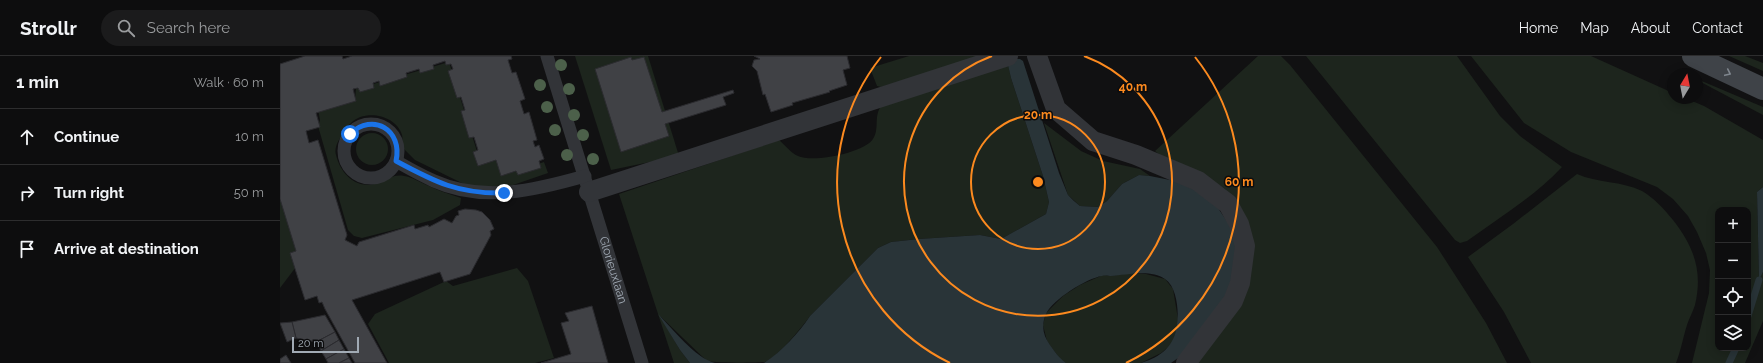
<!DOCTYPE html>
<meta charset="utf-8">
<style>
:root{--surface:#0d0d0e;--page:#1b1b1c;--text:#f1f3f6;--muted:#9a9c9e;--line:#2d2d2e}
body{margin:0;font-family:Raleway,sans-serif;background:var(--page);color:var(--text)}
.controls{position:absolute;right:12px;bottom:12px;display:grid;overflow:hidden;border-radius:8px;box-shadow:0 2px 10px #0003}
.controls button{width:36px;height:36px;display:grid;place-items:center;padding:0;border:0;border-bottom:1px solid var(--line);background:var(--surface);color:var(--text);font:20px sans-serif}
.compass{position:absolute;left:1387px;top:12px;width:36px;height:36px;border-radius:50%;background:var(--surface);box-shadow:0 2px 10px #0003;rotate:10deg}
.scale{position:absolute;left:12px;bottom:10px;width:67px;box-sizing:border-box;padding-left:4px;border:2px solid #a1aab4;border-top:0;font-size:11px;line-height:14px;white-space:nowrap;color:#a1aab4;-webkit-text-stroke:3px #0c0c0d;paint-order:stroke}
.stop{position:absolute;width:12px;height:12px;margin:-9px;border:3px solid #1a73e8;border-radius:50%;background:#fff}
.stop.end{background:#1a73e8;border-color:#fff;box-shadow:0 1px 4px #0008}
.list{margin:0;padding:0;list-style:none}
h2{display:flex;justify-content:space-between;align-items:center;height:52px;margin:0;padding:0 16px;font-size:17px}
h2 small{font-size:13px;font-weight:400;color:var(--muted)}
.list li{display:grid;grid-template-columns:26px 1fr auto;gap:12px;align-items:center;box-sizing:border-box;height:56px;padding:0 16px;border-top:1px solid var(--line)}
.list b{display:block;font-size:15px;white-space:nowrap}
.list em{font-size:13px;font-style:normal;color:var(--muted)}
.icon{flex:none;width:22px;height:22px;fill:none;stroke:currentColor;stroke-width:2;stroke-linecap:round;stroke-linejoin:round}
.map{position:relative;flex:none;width:1483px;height:307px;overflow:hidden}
header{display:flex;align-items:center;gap:24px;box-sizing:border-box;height:56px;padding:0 20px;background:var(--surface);border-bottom:1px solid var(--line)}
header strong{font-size:19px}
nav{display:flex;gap:22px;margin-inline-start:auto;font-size:14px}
.search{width:280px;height:36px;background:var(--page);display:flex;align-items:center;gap:10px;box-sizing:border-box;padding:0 14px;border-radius:22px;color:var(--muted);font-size:15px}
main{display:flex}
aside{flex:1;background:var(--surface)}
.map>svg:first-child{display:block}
.green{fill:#1d251d;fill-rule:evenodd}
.water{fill:#293438}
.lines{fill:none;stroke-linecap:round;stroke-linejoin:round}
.stream{stroke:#293438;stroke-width:7}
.building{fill:#404145;stroke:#2b2b2f}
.service{stroke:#323438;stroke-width:13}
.pedestrian{stroke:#323438;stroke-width:20}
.secondary{stroke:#3f4348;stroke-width:22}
.tree{fill:#4c604a}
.oneway{stroke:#7f868e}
.route{stroke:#1a73e8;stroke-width:5}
.ring{fill:none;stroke:#fc8a1f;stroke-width:2}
.labels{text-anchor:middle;stroke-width:3;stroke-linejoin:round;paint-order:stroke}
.street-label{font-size:12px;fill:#a1aab4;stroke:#0c0c0d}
.centre{fill:#fc8a1f;stroke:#0c0c0d;stroke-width:2}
.ring-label{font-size:12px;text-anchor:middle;font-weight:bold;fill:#fc8a1f;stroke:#0c0c0d;stroke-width:3;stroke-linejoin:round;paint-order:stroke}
</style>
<header>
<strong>Strollr</strong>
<div class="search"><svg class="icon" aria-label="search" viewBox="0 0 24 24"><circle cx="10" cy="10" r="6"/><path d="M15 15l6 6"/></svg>Search here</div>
<nav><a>Home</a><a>Map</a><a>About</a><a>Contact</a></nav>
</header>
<main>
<aside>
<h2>1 min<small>Walk · 60 m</small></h2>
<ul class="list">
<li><svg class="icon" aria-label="ahead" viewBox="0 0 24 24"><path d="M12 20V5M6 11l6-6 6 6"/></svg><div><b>Continue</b></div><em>10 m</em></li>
<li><svg class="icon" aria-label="right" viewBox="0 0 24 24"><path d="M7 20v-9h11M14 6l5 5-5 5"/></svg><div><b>Turn right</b></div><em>50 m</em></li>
<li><svg class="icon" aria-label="arrive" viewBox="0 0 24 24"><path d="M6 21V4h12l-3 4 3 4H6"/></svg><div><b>Arrive at destination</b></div></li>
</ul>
</aside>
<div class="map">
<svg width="1483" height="307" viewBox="0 0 1483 307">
<rect width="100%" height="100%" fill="#111112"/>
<!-- green -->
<g class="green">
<polygon points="295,0 368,0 399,100 331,114"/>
<polygon points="629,0 705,0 601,31 597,30 590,12"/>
<polygon points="978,0 1001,0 1010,9 1157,191 1206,267 1227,307 918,307 959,151 945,133 925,120 880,99 875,95"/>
<path d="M1026 0H1177L1220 60 1240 80 1282 111C1255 140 1219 162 1187 185L1180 187 1175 184Z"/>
<path d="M1191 0H1311L1393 37V42H1405L1424 50 1483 84V131L1477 136 1479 223 1483 216V265L1465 307H1412L1429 237 1430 214 1426 197 1417 176 1408 160 1393 143 1377 131 1291 96 1244 67ZM1438 154H1468V292H1438Z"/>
<polygon points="1449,0 1465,0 1483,7 1483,15"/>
<path d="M169 6 200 105 217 99 224 119 264 106 268 117 216 135 194 133 135 104 122 91C122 88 123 83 122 79 116 59 85 53 71 67 67 70 65 75 62 79 58 85 54 92 56 99 61 119 77 134 98 127 107 124 113 118 124 120 132 121 141 127 149 130 159 135 170 138 181 142L180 149 153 164 82 182 74 180 68 174 38 70 40 64 38 53 75 42 76 33Z"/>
<path d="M728 8 731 22 763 120 769 146 766 158 721 183 700 179 639 183 611 186 598 192 530 260C521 272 499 300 485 306 478 307 436 307 427 305L380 260 400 294 410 307H394L339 138 499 84C505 89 511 97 518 100 533 107 584 97 593 83 600 73 593 59 602 49Z"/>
<polygon points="1417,23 1483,51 1483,59 1417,24"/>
<polygon points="764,67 801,95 823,105 860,113 870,120 859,119 842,128 827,145 818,151 800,150 788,139"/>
<circle cx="92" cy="93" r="16"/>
<path d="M1297 118C1317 127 1342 125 1362 135 1374 142 1384 153 1393 164 1414 191 1423 215 1415 249 1413 256 1409 262 1407 269 1403 282 1401 294 1396 307H1251L1224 256 1188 201 1233 168Z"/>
<polygon points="0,124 22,203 0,232"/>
<polygon points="237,212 248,225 274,302 255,307 109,307 88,268 95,258 166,225 173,230"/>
<polygon points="850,217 866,218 885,223 893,233 898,263 896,276 892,288 881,297 861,307 786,307 780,303 767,285 763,269 766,257 783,240 800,229 823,219 831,220"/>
</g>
<!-- water -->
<g class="water">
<path d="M737 3H740L743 5 779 117 788 139 794 145 800 150 818 151 827 145 842 128 859 119 870 120 895 125 915 134 938 152 950 170 958 195 956 211 941 251 905 297 891 307H861C881 301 895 290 897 268 899 255 897 231 885 223 871 213 847 219 831 220 829 220 825 219 822 220 807 222 772 244 766 258 761 269 763 280 770 289 775 296 779 302 786 307H484C502 295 518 278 530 260L598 192 611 186 639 183 700 179 721 183 766 158 769 146 763 120 731 22 728 9Z"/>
<polygon points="1483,131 1483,216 1479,224 1477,136"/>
<path d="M378 258C393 273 415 302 435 307H410L400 294Z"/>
</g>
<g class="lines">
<!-- stream -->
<g class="stream">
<polyline points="1468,260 1479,224"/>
<polyline points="1449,307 1456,292"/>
</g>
</g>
<!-- building -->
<g class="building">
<polygon points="25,0 62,0 63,3 72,0 231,0 232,3 228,4 232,17 236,16 245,43 240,45 244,58 249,56 257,84 253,85 255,91 259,89 264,103 259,105 261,112 238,119 236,115 221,120 216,104 198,110 193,96 198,94 194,81 189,82 181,55 185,54 181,41 177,42 168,15 173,13 171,8 166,9 165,5 153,9 154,13 140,17 139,13 126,17 127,21 100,30 99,25 93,27 94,32 80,36 78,32 73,33 76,45 36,57 40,71 26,75 29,87 38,84 67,179 65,184 77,190 79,186 134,169 135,173 148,169 149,171 164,163 172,167 176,160 179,159 178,155 185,153 196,154 202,156 210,164 214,173 210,175 211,179 190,218 164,226 160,216 72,244 107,307 75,307 45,253 42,246 39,247 37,240 25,244 10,197 16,195 0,143 0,8"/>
<polygon points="474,0 567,0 570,12 563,14 567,29 549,35 550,36 512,47 513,49 491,56 485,38 483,39 477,15 472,10 474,4 480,3"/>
<polygon points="351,1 352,4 364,1 382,56 453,34 454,37 443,41 446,49 385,68 389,80 341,96 315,13"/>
<polygon points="312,250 328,307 261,307 291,298 281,267 289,265 285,257"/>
<polygon points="45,259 55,276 36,286 16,282 12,266"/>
<polygon points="12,266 16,282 7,286 0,267"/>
<polygon points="55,276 59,284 41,295 36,286"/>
<polygon points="59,284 64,293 46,303 41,295"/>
<polygon points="64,293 69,302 59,307 48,307 46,303"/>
<polygon points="6,299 11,307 0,307 0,303"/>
<polygon points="69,302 72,307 59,307"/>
</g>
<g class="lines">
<!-- service -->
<g class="service">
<path id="s1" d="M267 0 362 307"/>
<circle cx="91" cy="95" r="27"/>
<path d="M116 105C128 112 141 119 154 125 203 147 256 134 305 120"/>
</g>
<!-- pedestrian -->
<g class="pedestrian">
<polyline points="757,0 776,53 813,85 856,99 918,125 948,148 959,168 965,190 960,227 953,245 906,307"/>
<polyline points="309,136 728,0"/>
</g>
<!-- secondary -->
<polyline class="secondary" points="1413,0 1483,33"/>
</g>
<!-- trees -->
<g class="tree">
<circle cx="281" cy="9" r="6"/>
<circle cx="260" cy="29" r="6"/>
<circle cx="289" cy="33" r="6"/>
<circle cx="267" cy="51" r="6"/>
<circle cx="294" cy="59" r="6"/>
<circle cx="275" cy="74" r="6"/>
<circle cx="303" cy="79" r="6"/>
<circle cx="287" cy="99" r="6"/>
<circle cx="313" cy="103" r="6"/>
</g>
<!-- one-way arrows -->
<defs><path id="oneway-chevron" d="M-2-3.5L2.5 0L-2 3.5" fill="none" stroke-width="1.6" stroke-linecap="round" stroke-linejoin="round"/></defs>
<use class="oneway" href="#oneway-chevron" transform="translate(1448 17) rotate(25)"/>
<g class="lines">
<!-- route -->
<path class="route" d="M70 78C93 56 123 74 116 105 155 126 178 138 224 137"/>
</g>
<!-- distance rings -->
<g class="ring">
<circle cx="758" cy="126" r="67"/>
<path d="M804 0A134 134 0 1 1 712 0"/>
<path d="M670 307A201 201 0 0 1 601 1M915 1A201 201 0 0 1 846 307"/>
</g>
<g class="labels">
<!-- street labels -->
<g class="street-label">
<text dy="4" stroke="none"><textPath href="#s1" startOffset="224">Glorieuxlaan</textPath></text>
</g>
</g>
<circle cx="758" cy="126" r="6" class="centre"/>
<g class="ring-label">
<text x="853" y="35">40 m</text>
<text x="758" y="63">20 m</text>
<text x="959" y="130">60 m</text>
</g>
</svg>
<div class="controls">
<button>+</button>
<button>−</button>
<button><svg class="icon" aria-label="locate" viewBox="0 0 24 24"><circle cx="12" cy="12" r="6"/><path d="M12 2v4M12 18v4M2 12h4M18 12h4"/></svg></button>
<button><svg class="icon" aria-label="layers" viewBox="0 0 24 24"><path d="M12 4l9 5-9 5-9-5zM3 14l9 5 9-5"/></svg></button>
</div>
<svg class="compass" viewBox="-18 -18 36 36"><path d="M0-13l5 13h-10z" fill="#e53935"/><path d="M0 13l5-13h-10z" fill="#9a9c9e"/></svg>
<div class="scale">20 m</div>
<div class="stop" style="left:70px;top:78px"></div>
<div class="stop end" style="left:224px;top:137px"></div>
</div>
</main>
